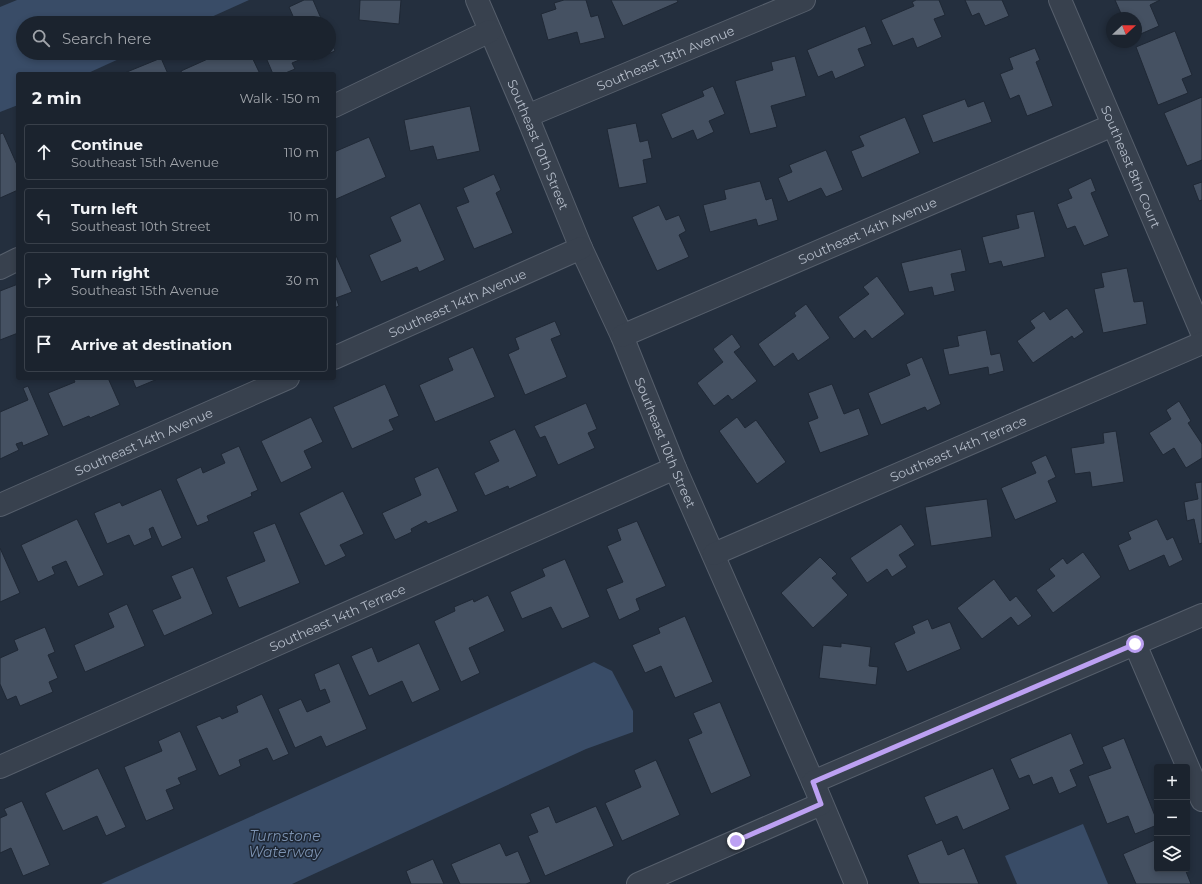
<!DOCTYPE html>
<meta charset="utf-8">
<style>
:root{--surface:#1b232e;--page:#282f3a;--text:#f1f3f6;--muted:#a0a4aa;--line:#39404a}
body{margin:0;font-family:Montserrat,sans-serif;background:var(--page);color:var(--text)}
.controls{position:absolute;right:12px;bottom:12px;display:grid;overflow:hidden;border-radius:4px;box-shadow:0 2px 6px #0003}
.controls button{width:36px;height:36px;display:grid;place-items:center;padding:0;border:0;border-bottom:1px solid var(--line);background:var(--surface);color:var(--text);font:20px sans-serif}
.compass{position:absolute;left:1106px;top:12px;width:36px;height:36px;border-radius:50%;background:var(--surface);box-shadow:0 2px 6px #0003;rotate:68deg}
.stop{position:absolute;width:12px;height:12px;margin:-9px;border:3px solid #bca0f2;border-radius:50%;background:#fff}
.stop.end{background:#bca0f2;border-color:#fff;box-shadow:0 1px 4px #0008}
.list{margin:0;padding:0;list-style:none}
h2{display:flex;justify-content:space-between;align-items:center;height:52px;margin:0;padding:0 16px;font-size:17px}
h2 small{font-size:13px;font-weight:400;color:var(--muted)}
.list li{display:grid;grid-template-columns:26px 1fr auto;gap:12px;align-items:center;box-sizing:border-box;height:56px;margin:0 8px 8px;padding:0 8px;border:1px solid var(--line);border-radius:4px}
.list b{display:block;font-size:15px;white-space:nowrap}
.list p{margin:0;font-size:13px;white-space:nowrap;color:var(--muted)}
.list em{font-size:13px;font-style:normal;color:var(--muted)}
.icon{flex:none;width:22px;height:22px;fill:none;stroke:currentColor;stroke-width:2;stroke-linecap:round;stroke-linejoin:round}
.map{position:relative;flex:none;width:1202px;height:884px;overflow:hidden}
.search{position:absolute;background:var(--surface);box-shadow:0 2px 6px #0003;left:16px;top:16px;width:320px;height:44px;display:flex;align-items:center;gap:10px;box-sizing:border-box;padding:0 14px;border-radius:22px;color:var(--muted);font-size:15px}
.panel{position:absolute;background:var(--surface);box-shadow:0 2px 6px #0003;left:16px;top:72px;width:320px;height:308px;border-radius:4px}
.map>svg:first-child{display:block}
.water{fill:#394c67}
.building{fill:#455162;stroke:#1f2835}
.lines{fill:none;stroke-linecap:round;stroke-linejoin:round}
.street-casing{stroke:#565f6c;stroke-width:24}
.street{stroke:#38414e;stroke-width:22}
.route{stroke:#bca0f2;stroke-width:5}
.labels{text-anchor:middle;stroke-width:3;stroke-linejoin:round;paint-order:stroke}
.street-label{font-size:13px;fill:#b4bcc9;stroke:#1d2633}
.water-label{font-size:14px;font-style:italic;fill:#7c92b1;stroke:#1d2633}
</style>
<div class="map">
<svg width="1202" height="884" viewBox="0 0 1202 884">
<rect width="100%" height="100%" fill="#242f3e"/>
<!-- water -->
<g class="water">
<polygon points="17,0 249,0 198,23 23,23 23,53 132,53 86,74 18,74 18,105 0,112 0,7"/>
<polygon points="594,662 612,671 633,711 633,732 586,749 292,884 101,884"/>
<polygon points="1083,824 1108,884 1017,884 1005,856"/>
</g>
<!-- building -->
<g class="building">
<polygon points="304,0 313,0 323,23 296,23 289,7"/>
<polygon points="360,0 401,0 399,24 359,20"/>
<polygon points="564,0 586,0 591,17 598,15 605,38 580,44 577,32 548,40 541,14 556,9 554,3"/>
<polygon points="611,0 677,0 678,2 623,26"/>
<polygon points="916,0 939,0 945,15 934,19 942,37 917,48 913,38 893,46 881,20 914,6 912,2"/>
<polygon points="965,0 1002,0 1009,16 985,26 979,13 972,16"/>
<polygon points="1115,0 1160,0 1150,5 1159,26 1136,36 1136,18 1123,18"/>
<polygon points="865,26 872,44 858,49 865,66 835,79 832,71 818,77 807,50"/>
<polygon points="1175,31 1192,75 1182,79 1188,93 1158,105 1136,47"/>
<polygon points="329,37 335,51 313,60 311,55 292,63 295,69 283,74 273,74 264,53 329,53"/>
<polygon points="1035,48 1040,60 1036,62 1053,106 1027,116 1019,95 1010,99 1000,74 1013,69 1009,58"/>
<polygon points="221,53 250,53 260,74 182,74 181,71"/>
<polygon points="795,56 806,96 771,106 777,127 750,134 735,81 773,70 771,62"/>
<polygon points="161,58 168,74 122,74"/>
<polygon points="713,86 725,114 709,121 714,132 697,140 693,130 672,139 661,114 704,96 702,91"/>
<polygon points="1202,97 1202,160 1187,166 1164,113"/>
<polygon points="965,99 968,107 984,101 992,122 933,143 922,115"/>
<polygon points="470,106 480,151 437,160 433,146 410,151 404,120"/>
<polygon points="905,117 920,153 862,178 851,151 864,146 859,136"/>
<polygon points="636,123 640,142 648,140 652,158 643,160 647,183 619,188 607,129"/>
<polygon points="3,133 18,167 18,190 0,198 0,134"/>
<polygon points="369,137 386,177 334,200 334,152"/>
<polygon points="826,150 843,190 826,197 821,188 788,202 778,178 792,172 789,165"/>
<polygon points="494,174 501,190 496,193 513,233 474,249 456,207 469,202 463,188"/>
<polygon points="1091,178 1096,191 1091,193 1109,236 1084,246 1075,226 1067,229 1057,204 1072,198 1068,189"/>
<polygon points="760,181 766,200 772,198 778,220 758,226 756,219 710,232 703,205 726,199 724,190"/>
<polygon points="1202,182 1202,200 1199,201 1193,185"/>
<polygon points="420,203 445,260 419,272 417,267 381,282 369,255 401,241 390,217"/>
<polygon points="659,205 666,220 679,215 686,231 679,235 689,257 657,271 632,217"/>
<polygon points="1034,211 1045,257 1003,267 1001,261 989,264 982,237 1019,228 1016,215"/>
<polygon points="961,249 966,271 951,274 955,291 934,296 932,287 909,292 901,263"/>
<polygon points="334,251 352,292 336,298 339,306 334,308"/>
<polygon points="1127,268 1134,302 1143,301 1147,324 1103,333 1094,289 1104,287 1101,273"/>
<polygon points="877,276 905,314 872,339 865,330 854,339 838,317 869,294 863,287"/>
<polygon points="18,284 18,333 0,340 0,291"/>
<polygon points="806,304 830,338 798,361 793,353 774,367 758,344 796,316 794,313"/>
<polygon points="1067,308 1084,332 1074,339 1072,336 1033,363 1017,341 1035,328 1030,321 1044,311 1050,320"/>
<polygon points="555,321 561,335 551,339 567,377 525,395 508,354 519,349 515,338"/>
<polygon points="986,330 991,355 1000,353 1004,371 989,375 988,367 949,375 943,349 959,346 957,336"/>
<polygon points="732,334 741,347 734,352 757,381 732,400 728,395 714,406 697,383 723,362 713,349"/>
<polygon points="473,347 495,397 435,422 419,385 453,370 448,358"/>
<polygon points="922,357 941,404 927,411 925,407 881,425 868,393 910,375 906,364"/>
<polygon points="73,378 108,378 120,405 90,418 89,416 63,427 48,393 75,382"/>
<polygon points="132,378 160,378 136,388"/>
<polygon points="385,384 399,416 389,420 394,430 352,449 333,407"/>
<polygon points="832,384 844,414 859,408 869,435 820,453 808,422 818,418 808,393"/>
<polygon points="28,386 49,435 23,446 22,442 16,444 19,450 0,459 0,412 28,400 23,388"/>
<polygon points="1179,401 1191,421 1188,423 1202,444 1202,458 1186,468 1174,448 1163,455 1149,433 1171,419 1166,410"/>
<polygon points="586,403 597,429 588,433 595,448 558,465 545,436 540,438 534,426"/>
<polygon points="311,417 323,442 304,451 312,468 281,483 261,441"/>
<polygon points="737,417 745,428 756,420 786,462 757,484 719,431"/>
<polygon points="515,429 537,476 509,489 508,486 485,496 474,473 499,461 489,441"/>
<polygon points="1116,431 1124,482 1092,487 1090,472 1075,474 1071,448 1104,443 1103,433"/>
<polygon points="239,446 258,490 251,493 252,496 207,516 209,521 197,526 176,479 201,467 203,473 225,463 221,454"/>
<polygon points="1046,455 1056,477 1048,481 1057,502 1015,520 1001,488 1036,473 1031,462"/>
<polygon points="438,467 458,511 428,524 426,521 411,529 412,532 395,540 382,513 421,495 414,478"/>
<polygon points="1202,482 1202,543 1199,544 1194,519 1187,521 1184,502 1198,499 1195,483"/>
<polygon points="161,489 182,538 162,547 153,527 149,529 152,538 134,546 129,535 107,544 94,513 120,502 122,506"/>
<polygon points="343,491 364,534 340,545 346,556 325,566 299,513"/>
<polygon points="987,499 992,537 931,546 925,507"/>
<polygon points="77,519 104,575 78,587 66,561 52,567 55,574 38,582 21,545"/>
<polygon points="1157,519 1167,540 1173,537 1183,560 1169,567 1164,555 1129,571 1118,545 1131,539 1128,532"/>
<polygon points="637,521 666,586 636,599 640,610 619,620 606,589 623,582 607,546 621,540 617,529"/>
<polygon points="275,523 300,583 239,608 226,577 265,561 253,532"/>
<polygon points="901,524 915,545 899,555 907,567 892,577 887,569 867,583 850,558"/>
<polygon points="0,548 20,593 0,602"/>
<polygon points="1083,552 1101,577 1053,613 1036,590 1055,576 1049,569 1063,558 1067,564"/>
<polygon points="820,557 837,574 832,578 848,595 813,628 781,593"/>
<polygon points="565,559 590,617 562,629 551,607 522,619 510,592 545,576 542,569"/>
<polygon points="193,567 213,614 164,636 152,610 181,598 171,576"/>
<polygon points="994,579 1010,601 1016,596 1032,616 1018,626 1011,617 982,639 957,608"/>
<polygon points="488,595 505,631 469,648 480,673 461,682 434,621 455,611 454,607 473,599 474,602"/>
<polygon points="127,604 145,646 85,672 74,645 114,627 108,613"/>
<polygon points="685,616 713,682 675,698 661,666 645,673 632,645 660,633 658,628"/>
<polygon points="928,619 932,629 950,622 961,649 907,672 894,643 915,633 912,626"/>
<polygon points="45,627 55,652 48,655 58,678 49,682 53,692 20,706 16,696 7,700 0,684 0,658 18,650 14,640"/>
<polygon points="419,643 440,690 412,703 402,681 369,696 351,656 372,647 378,662"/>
<polygon points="841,643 871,647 869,666 878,667 876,685 819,678 823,645 841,647"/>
<polygon points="339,663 367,729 326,747 321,736 295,748 278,709 301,699 307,712 330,702 325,689 320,691 314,674"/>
<polygon points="262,694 289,754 273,761 267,748 239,760 241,766 219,776 196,726 220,716 222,719 238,712 236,706"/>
<polygon points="720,702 751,776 711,794 688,739 702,733 693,713"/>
<polygon points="180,731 197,770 178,778 181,784 166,790 174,809 146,821 124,767 162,751 158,741"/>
<polygon points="1071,733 1084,764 1070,770 1077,786 1059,794 1052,777 1033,785 1029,775 1019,779 1010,759"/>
<polygon points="1124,738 1157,821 1157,825 1135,834 1128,816 1107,824 1088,776 1111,768 1102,747"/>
<polygon points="656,760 680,815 622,841 605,803 641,787 634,770"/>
<polygon points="98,768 126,827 106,836 97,816 63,831 45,793"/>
<polygon points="993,768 1010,809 963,830 957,816 936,825 924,797"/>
<polygon points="22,801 50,865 23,876 11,848 0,853 0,818 7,815 4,809"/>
<polygon points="549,806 556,823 596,806 614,846 545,876 528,836 538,832 530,814"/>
<polygon points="1157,839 1157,869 1185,869 1191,884 1136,884 1123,854"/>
<polygon points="942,840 948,855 964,848 979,884 919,884 907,855"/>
<polygon points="500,843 506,856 518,851 531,882 526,884 460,884 451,864"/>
<polygon points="433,859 444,884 411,884 406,871"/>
</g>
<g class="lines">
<!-- street casing -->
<g class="street-casing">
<g id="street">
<path id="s1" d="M477 0 527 116 581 248 622 336 675 468 813 782 856 884"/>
<path id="s2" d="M1060 0 1202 333"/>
<polyline points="334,106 490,31"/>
<path id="s3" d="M527 116 804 0"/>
<polyline points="0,268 18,259"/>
<path id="s4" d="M622 336 1113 125"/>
<path id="s5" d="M334 358 581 248"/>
<path id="s6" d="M0 505 288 378"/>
<path id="s7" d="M714 554 1202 343"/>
<polyline points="1135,644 1202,800"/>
<path id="s8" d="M0 767 675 468"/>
<polyline points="813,782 1202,615"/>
<polyline points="638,884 821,804"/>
</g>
</g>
<!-- street -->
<use href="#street" class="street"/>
</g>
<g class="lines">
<!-- route -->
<polyline class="route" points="736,841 821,804 813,782 1135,644"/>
</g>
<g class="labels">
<!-- street labels -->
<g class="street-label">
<text dy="5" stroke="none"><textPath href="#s3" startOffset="150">Southeast 13th Avenue</textPath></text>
<text dy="5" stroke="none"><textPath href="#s1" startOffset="157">Southeast 10th Street</textPath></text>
<text dy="5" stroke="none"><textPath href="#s2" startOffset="181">Southeast 8th Court</textPath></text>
<text dy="5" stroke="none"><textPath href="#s4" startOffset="267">Southeast 14th Avenue</textPath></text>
<text dy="5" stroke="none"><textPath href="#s5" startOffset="135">Southeast 14th Avenue</textPath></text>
<text dy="5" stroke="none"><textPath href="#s6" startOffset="157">Southeast 14th Avenue</textPath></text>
<text dy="5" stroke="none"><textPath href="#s1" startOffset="481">Southeast 10th Street</textPath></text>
<text dy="5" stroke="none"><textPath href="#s7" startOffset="266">Southeast 14th Terrace</textPath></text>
<text dy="5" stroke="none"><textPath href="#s8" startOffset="369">Southeast 14th Terrace</textPath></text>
</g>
<!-- water labels -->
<g class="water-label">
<text x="285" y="841">Turnstone<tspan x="285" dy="16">Waterway</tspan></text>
</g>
</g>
</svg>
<div class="controls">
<button>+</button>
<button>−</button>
<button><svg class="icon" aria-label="layers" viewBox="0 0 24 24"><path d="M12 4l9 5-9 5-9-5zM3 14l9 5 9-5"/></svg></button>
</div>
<svg class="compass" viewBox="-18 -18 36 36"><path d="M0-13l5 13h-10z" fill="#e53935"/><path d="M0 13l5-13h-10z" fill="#a0a4aa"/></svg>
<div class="stop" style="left:1135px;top:644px"></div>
<div class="stop end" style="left:736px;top:841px"></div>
<div class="search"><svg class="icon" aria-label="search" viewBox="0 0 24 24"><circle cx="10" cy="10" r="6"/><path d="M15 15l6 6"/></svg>Search here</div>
<section class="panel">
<h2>2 min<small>Walk · 150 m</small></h2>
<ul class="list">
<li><svg class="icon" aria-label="ahead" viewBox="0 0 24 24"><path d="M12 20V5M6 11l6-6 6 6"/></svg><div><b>Continue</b><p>Southeast 15th Avenue</p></div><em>110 m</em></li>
<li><svg class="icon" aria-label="left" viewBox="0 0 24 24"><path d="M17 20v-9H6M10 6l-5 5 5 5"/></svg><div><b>Turn left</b><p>Southeast 10th Street</p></div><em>10 m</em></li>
<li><svg class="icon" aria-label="right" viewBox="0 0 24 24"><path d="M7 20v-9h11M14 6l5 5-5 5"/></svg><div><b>Turn right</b><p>Southeast 15th Avenue</p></div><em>30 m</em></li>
<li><svg class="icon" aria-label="arrive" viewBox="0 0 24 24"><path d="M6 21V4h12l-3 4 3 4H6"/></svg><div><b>Arrive at destination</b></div></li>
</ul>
</section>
</div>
